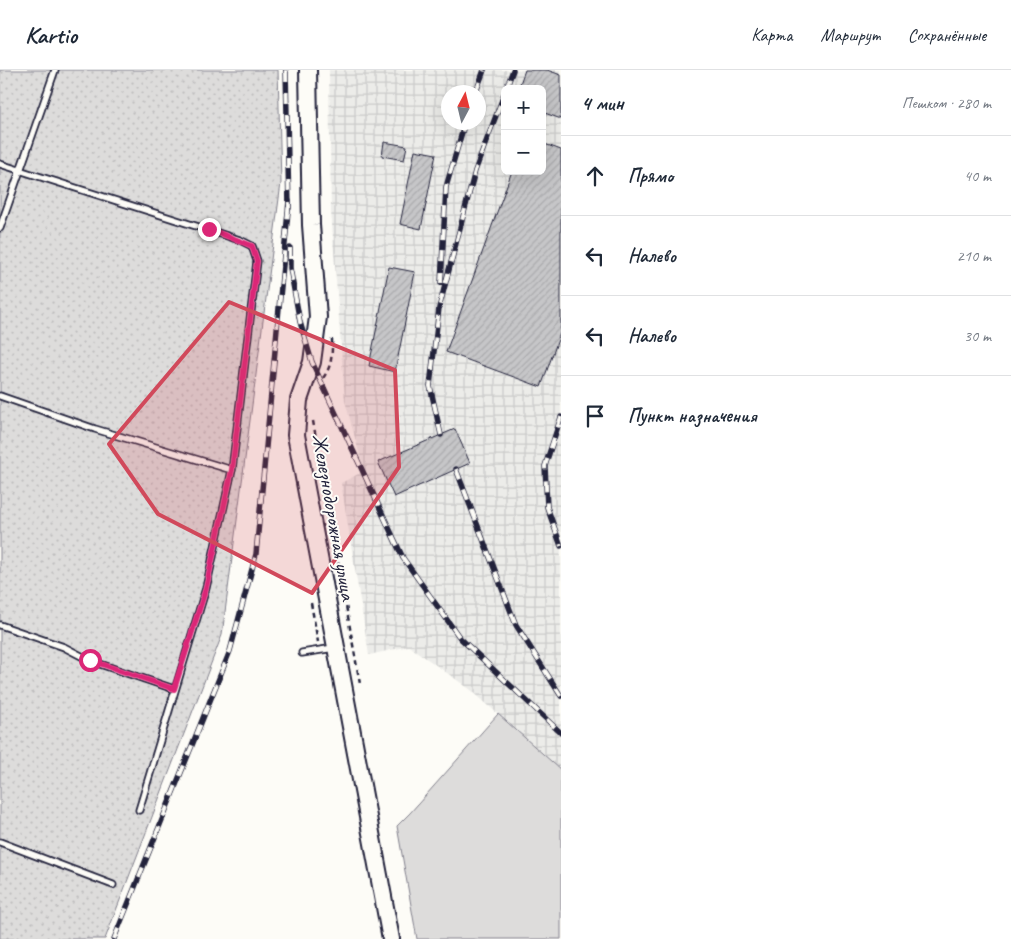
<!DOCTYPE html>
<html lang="ru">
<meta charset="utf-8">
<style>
:root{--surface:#fff;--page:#f6f6f7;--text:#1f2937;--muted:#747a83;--line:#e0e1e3}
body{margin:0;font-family:Caveat,sans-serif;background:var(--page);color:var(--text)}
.controls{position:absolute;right:15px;top:15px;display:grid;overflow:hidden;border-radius:8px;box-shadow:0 5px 20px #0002}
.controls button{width:45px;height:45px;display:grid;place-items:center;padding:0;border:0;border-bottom:1px solid var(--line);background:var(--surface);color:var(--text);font:25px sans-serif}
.compass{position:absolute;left:441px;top:15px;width:45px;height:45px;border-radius:50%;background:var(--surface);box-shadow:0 5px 20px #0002;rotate:7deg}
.stop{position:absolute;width:15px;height:15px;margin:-11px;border:4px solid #db2777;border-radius:50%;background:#fff}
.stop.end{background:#db2777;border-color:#fff;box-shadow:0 1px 5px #0008}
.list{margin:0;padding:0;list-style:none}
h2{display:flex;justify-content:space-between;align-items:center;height:65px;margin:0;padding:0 20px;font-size:21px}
h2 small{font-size:16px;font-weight:400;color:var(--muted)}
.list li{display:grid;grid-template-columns:32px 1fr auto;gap:15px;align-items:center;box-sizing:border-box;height:80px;padding:0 20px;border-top:1px solid var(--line)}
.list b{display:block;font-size:19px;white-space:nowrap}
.list em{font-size:16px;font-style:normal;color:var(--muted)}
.icon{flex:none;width:28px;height:28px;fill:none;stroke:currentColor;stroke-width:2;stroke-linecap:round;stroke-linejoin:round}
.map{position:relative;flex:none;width:561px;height:869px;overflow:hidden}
header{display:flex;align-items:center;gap:30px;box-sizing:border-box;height:70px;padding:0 25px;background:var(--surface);border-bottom:1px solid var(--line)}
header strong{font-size:24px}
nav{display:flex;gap:28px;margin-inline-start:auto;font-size:18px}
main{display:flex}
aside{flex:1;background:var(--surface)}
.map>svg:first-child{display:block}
.industrial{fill:url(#industrial-grid);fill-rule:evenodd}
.park{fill:url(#park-dots);stroke:#807f8b}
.pitch{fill:#dddcdb;stroke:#807f8b}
.building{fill:url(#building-hatch);stroke:#22223b}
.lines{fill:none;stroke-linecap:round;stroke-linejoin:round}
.lane-casing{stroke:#22223b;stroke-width:9}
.secondary-casing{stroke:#22223b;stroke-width:20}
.path{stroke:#22223b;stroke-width:2.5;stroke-dasharray:5 4;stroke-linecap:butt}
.lane{stroke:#fdfcf7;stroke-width:5.5}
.secondary{stroke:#fdfcf7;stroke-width:16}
.rail-casing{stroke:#22223b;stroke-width:5.5}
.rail{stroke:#fdfcf7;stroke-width:4;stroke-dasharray:11;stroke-linecap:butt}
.route{stroke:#db2777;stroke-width:6}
.marked{fill:#d1495b;fill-opacity:0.2;stroke:#d1495b;stroke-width:4;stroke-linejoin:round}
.labels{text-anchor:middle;stroke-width:4;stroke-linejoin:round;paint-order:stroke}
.street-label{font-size:21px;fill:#22223b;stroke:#fdfcf7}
</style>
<header>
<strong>Kartio</strong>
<nav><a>Карта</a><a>Маршрут</a><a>Сохранённые</a></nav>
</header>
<main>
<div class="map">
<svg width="561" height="869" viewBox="0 0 561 869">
<defs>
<pattern id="industrial-grid" width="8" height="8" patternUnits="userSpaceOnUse" patternTransform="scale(1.25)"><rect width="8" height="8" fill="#ecece9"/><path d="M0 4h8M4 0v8" fill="none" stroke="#cacac9"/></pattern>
<pattern id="park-dots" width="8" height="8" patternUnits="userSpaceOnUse" patternTransform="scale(1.25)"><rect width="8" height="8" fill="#dddcdb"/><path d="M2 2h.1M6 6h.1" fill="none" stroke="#bdbcbd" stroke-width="1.8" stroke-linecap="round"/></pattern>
<pattern id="building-hatch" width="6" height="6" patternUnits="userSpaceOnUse" patternTransform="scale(1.25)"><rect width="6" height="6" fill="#c6c6c8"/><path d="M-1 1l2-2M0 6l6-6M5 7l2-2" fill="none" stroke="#aaaaad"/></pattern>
</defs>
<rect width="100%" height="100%" fill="#fdfcf7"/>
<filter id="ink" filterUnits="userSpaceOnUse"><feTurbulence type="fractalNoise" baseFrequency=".02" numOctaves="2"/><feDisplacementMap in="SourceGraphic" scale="10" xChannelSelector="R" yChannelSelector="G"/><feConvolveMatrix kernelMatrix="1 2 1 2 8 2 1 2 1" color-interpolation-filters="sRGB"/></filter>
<g filter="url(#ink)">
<!-- industrial -->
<path class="industrial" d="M329 0H561V700L471 620 409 576 369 585 341 413 364 401 345 331 331 141ZM505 19H542V101H505ZM448 22H478V52H448Z"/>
<!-- park -->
<polygon class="park" points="0,0 278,0 281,113 222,565 105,869 0,869"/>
<!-- pitch -->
<polygon class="pitch" points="498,644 561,700 561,869 417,869 397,756 410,743"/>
<!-- building -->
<g class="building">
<polygon points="525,0 547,0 561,5 561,49 542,42 542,19 518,19"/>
<polygon points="384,72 407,76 404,90 382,86"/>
<polygon points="542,73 561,80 561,261 541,317 446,282 512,101 542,101"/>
<polygon points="415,80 436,84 421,159 400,154"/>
<polygon points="389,197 415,202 395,302 369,296"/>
<polygon points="455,359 470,393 394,427 378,392"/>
</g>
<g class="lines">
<!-- lane casing -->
<g class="lane-casing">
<g id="lane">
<polyline points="0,94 240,170 252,176 257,191 232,400 206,518 139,740"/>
<polyline points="0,158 55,0"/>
<polyline points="0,326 95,359 232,400"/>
<polyline points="0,555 64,577 91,591 174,619"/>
<polyline points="302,583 334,578"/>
<polyline points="0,772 113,815"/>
</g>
</g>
<!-- secondary casing -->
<g class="secondary-casing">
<polyline id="secondary" points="308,0 311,155 318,247 312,292 299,330 296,365 391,869"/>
</g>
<!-- path -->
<g class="path">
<path d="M323 308C333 295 332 282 332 266"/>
<polyline points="313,351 360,614"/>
<polyline points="311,533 318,572"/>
</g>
<!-- lane -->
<use href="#lane" class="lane"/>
<!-- secondary -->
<use href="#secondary" class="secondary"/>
<!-- rail casing -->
<g class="rail-casing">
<g id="rail">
<polyline points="286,0 289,138"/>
<polyline points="506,19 513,0"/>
<polyline points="476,22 484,0"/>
<polyline points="290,178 290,198 300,252 312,292 403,488 460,568 561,663"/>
<polyline points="441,213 446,117 465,52"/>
<polyline points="561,347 545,396 547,437 561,476"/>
<polyline points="441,365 430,316 439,238 475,101 505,22"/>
<polyline points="456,399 516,555 561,626"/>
<polyline points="114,869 230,581 256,484 289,131"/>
</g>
</g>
<!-- rail -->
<use href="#rail" class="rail"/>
</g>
</g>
<g class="lines" filter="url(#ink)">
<!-- route -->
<polyline class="route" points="90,590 174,619 206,518 232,400 257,191 252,176 209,159"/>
</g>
<!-- marked area -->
<path class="marked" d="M229 232 395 300 399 397 312 523 158 444 109 374Z"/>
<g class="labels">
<!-- street labels -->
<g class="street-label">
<text transform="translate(334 447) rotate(80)" y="7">Железнодорожная улица</text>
</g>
</g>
</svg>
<div class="controls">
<button>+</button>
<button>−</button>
</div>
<svg class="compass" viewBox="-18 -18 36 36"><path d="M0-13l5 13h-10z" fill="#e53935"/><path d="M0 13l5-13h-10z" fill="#747a83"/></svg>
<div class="stop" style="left:90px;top:590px"></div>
<div class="stop end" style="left:209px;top:159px"></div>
</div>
<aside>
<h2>4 мин<small>Пешком · 280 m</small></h2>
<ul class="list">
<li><svg class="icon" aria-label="ahead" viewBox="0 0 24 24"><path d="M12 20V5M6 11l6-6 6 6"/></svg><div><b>Прямо</b></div><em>40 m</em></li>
<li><svg class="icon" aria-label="left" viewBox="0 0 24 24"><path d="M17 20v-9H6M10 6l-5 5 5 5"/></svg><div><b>Налево</b></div><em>210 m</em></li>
<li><svg class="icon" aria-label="left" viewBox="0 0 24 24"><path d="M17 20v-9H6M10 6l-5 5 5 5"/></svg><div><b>Налево</b></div><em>30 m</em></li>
<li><svg class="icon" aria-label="arrive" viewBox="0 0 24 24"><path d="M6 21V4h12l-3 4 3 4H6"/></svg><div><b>Пункт назначения</b></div></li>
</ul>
</aside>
</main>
